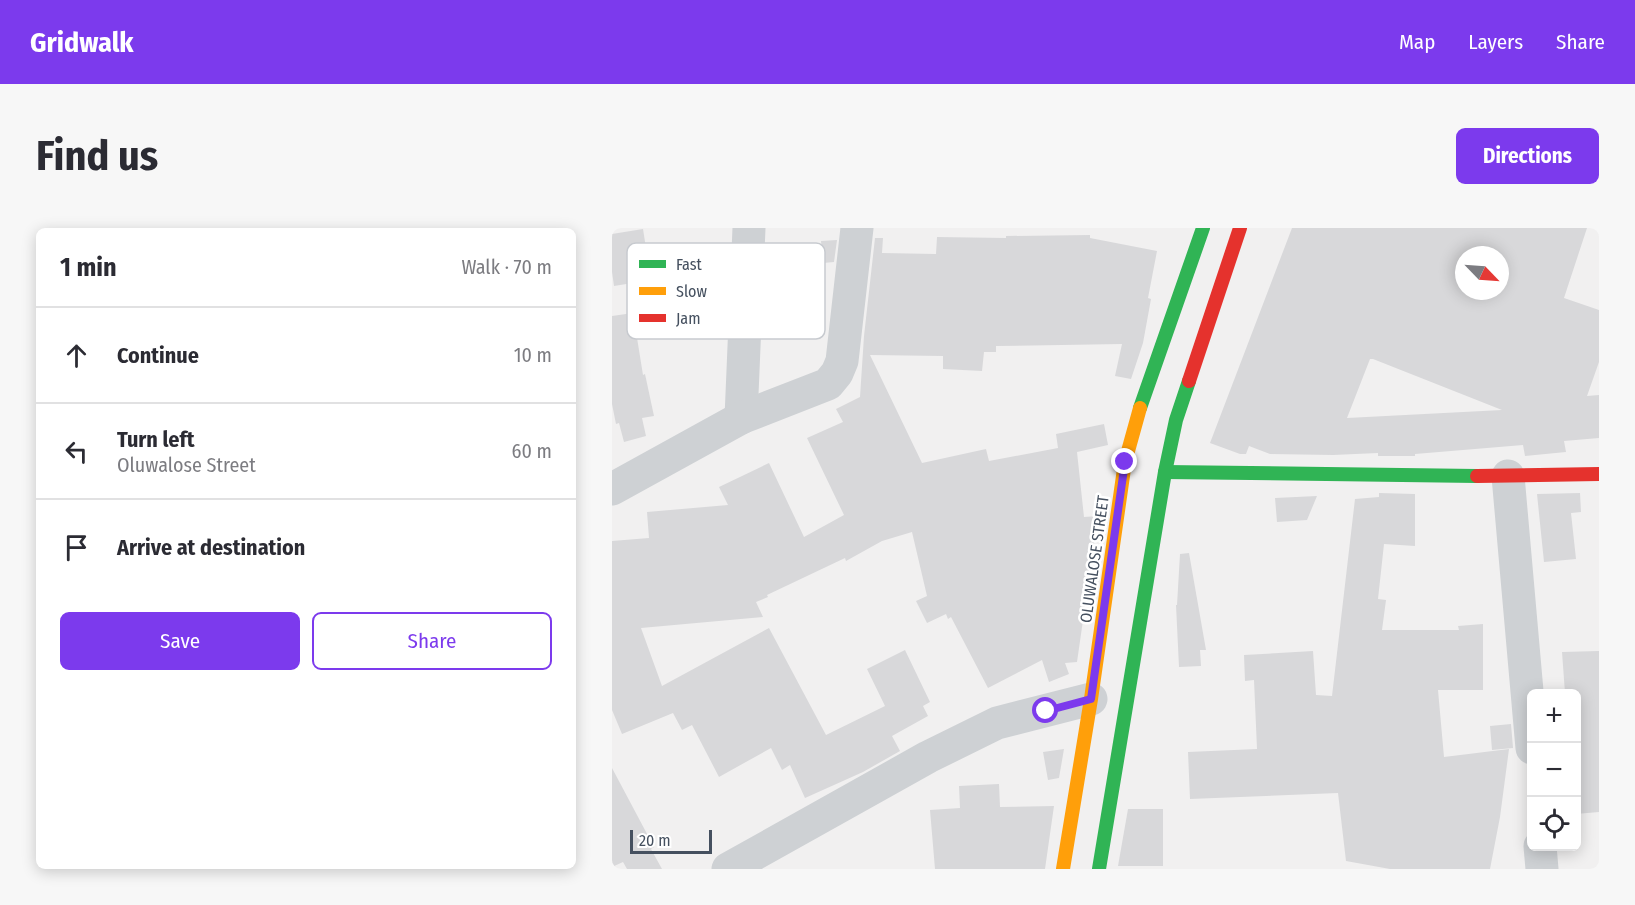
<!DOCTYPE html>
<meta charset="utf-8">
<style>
:root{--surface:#fff;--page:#f7f7f7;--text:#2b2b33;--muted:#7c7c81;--line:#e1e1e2;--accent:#7c3aed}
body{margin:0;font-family:"Fira Sans Condensed",sans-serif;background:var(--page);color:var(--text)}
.controls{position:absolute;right:18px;bottom:18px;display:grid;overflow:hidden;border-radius:9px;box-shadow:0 3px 15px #0003}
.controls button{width:54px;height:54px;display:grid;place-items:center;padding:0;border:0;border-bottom:2px solid var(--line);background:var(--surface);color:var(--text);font:30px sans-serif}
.compass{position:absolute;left:843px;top:18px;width:54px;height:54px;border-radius:50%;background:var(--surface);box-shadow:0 3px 15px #0003;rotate:115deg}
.scale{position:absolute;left:18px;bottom:15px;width:82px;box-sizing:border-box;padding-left:6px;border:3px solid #45505f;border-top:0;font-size:16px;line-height:21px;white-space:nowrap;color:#45505f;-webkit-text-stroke:4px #fff;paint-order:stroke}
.stop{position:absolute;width:18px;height:18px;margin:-14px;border:4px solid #7c3aed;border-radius:50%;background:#fff}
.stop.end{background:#7c3aed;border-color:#fff;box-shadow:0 2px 6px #0008}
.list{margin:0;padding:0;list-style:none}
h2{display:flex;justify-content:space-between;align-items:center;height:78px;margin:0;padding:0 24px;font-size:26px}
h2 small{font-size:20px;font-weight:400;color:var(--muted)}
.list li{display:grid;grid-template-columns:39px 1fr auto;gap:18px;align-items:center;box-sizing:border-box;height:96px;padding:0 24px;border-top:2px solid var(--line)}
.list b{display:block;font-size:22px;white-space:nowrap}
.list p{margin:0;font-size:20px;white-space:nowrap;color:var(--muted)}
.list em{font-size:20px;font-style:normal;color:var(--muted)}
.actions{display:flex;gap:12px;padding:18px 24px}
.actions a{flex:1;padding:14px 0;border:2px solid var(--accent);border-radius:9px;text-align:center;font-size:21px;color:var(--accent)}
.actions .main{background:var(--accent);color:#fff}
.icon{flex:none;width:33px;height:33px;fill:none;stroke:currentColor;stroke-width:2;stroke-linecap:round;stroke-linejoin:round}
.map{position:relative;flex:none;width:987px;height:641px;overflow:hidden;border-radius:9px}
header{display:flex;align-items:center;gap:36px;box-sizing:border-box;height:84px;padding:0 30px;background:var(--accent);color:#fff}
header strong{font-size:28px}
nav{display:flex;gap:33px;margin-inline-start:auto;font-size:21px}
.intro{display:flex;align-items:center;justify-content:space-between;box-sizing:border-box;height:144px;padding:0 36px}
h1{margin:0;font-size:42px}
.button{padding:15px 27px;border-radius:9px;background:var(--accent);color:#fff;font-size:21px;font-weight:700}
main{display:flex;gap:36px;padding:0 36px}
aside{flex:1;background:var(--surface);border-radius:9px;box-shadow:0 3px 15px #0003}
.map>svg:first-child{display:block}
.building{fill:#d8d8da;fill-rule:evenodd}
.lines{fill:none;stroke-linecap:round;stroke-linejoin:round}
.street{stroke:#ced1d4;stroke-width:33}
.fast{stroke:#30b455;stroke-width:14}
.slow{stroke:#ff9f0a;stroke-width:14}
.jam{stroke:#e5322d;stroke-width:14}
.route{stroke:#7c3aed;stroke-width:8}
.labels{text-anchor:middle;stroke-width:5;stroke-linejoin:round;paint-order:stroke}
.street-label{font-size:16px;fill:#45505f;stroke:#fff}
.key{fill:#fff;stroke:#c7cacf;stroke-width:1.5}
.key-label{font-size:16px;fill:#45505f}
</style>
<header>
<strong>Gridwalk</strong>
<nav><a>Map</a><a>Layers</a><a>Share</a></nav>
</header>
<div class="intro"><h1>Find us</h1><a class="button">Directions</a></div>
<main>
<aside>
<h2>1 min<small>Walk · 70 m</small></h2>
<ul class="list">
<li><svg class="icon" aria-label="ahead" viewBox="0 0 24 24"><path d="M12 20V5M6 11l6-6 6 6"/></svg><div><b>Continue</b></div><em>10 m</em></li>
<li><svg class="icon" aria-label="left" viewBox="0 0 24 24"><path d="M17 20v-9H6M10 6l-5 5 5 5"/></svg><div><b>Turn left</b><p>Oluwalose Street</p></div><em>60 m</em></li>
<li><svg class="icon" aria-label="arrive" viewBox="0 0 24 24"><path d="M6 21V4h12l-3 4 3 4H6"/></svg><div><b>Arrive at destination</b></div></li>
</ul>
<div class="actions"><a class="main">Save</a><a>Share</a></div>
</aside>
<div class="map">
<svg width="987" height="641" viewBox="0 0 987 641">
<rect width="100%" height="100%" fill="#f1f0f0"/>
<!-- building -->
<g class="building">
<path d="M680 0H975L952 70 987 82V134L975 168 987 167V210L952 213 954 224 913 228 911 217 803 226V228H766V225L721 227 658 226 637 218 634 226H628L598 215ZM852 27H888V63H852ZM758 131H761L890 182 735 190Z"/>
<polygon points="31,1 39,52 2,58 0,44 0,6"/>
<polygon points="478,7 478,10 545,23 536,70 539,71 531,115 519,151 503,148 510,116 384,118 384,124 372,124 370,143 331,141 331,128 258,127 310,235 374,221 377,233 446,220 444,206 492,196 496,217 465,224 472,289 486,288 465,434 453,435 457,446 437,454 430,432 376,460 339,389 336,391 334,386 315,395 304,373 315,368 300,304 270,313 234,333 233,330 155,367 156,369 144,374 151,389 29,400 50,458 157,400 214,507 273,478 255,441 293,422 318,474 311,478 316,488 280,508 288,523 251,544 193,570 178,537 170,542 159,520 107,549 80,497 70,502 61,485 10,506 0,482 0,313 37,310 35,284 116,277 107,259 157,235 192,309 232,287 195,210 231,194 224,181 248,169 252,108 263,10 271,10 270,25 324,26 325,9 394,10 394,8"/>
<polygon points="225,12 222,34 211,35 209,13"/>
<polygon points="21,85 31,147 33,146 42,188 30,190 34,208 12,214 7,195 4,196 0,176 0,88"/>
<polygon points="767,265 803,266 803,318 772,316 766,371 774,372 770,402 847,402 846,398 871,396 871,462 826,462 832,529 897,521 888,589 878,641 778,641 734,633 726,565 578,571 576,524 645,521 642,452 633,453 632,427 701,423 704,467 720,468 743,271 767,269"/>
<polygon points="968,265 969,284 959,285 964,331 932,334 925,266"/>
<polygon points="705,268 695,292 665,294 663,270"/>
<polygon points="577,325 594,422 588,422 589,438 567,439 564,377 565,377 568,326"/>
<polygon points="987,423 987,584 964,586 964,465 953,465 950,424"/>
<polygon points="899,496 901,520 880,522 878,498"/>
<polygon points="452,521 447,550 436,552 431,524"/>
<polygon points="0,540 42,619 39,621 50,641 15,641 11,634 0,639"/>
<polygon points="387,556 388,579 442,578 433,641 323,641 318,582 348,580 347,558"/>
<polygon points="516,581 551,581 551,638 506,638"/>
</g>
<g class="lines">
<!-- street -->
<g class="street">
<polyline points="129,190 137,0"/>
<polyline points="896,248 920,520"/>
<polyline points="0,261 129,190 216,156 225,145 230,133 245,0"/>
<polyline points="928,618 930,641"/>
<polyline points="116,641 316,529 385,495 479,471"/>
</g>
<!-- fast -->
<g class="fast">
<polyline points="528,180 591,0"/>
<polyline points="553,244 865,248"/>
<polyline points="487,641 553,244 564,192 577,153"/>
</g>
<!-- slow -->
<polyline class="slow" points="451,641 479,471 513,234 528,180"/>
<!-- jam -->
<g class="jam">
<polyline points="577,153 628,0"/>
<polyline points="865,248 987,246"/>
</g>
</g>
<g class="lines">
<!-- route -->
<polyline class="route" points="434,483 479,471 513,234"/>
</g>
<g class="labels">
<!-- street labels -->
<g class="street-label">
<text transform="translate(482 331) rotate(-82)" y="6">OLUWALOSE STREET</text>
</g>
</g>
<!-- legend -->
<rect x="15" y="15" width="198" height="96" rx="9" class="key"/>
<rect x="27" y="32" width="27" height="8" fill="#30b455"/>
<rect x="27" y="59" width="27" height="8" fill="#ff9f0a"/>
<rect x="27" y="86" width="27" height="8" fill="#e5322d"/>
<g class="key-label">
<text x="64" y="42">Fast</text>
<text x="64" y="69">Slow</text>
<text x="64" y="96">Jam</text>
</g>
</svg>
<div class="controls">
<button>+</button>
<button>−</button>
<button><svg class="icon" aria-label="locate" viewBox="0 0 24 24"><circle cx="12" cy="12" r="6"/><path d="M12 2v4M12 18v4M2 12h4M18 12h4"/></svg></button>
</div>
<svg class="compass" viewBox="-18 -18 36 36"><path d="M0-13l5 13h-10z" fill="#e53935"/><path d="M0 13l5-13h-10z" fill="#7c7c81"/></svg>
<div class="scale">20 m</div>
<div class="stop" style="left:434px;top:483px"></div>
<div class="stop end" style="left:513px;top:234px"></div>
</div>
</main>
